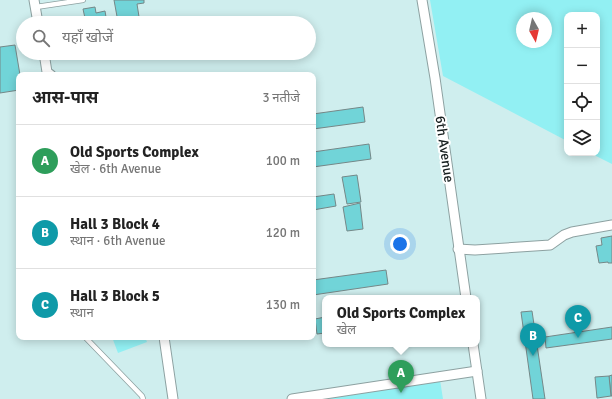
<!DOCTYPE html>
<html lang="hi">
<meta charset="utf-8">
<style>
:root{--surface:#fff;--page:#f2f2f2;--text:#222;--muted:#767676;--line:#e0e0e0;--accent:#7c3aed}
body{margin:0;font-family:Signika,"Noto Sans Devanagari",sans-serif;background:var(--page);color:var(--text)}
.controls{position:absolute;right:12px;top:12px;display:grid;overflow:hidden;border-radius:8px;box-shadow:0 2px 10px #0003}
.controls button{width:36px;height:36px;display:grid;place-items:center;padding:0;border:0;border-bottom:1px solid var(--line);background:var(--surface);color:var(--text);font:20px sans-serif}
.compass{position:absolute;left:516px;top:12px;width:36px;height:36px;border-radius:50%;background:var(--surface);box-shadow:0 2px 10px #0003;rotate:172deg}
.you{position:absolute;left:400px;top:244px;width:14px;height:14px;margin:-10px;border:3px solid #fff;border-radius:50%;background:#1a73e8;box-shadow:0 0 0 6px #1a73e833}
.badge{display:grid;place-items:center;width:26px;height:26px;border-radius:50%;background:var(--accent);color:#fff;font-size:13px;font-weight:700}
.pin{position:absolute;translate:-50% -33px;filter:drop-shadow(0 1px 2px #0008)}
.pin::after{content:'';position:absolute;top:21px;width:14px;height:12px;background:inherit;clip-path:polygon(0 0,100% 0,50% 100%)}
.popup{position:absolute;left:322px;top:295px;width:158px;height:52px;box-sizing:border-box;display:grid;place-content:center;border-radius:8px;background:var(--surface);filter:drop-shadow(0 1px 3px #0005);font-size:13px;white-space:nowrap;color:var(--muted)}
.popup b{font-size:15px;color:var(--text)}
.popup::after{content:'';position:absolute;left:50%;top:100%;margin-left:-8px;border:8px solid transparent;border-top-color:var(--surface)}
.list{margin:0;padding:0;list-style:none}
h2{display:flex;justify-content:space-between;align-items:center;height:52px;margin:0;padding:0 16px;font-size:17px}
h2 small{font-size:13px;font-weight:400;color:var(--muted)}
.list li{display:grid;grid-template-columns:26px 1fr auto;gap:12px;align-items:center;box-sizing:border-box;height:72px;padding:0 16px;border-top:1px solid var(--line)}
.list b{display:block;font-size:15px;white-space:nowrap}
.list p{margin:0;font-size:13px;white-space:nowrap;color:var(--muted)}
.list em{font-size:13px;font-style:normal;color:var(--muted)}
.icon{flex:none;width:22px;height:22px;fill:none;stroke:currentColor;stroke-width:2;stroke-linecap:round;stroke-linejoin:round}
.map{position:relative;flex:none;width:612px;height:399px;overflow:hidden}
.search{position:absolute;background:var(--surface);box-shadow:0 2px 10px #0003;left:16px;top:16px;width:300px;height:44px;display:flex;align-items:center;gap:10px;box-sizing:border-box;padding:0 14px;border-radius:22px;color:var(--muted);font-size:15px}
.panel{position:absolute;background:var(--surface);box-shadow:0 2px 10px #0003;left:16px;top:72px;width:300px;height:268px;border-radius:8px}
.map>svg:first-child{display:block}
.built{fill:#cfeeee;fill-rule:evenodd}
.green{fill:#92f0f3;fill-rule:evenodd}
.building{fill:#71d4d8;stroke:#758888}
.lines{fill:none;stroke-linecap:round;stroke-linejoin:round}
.lane-casing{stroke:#8da1a1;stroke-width:6}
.street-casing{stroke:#8da1a1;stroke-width:11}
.lane{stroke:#fff;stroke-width:4.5}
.street{stroke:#fff;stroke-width:9}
.labels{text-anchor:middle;stroke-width:4;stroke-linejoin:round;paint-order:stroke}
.street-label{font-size:14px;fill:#182020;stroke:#fff}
</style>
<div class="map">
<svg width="612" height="399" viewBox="0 0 612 399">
<rect width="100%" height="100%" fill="#e2f7f7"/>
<!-- built -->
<path class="built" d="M0 0H612V399H0ZM567 15H597V153H567ZM522 18H546V42H522ZM23 23H309V53H23ZM19 75H313V337H19ZM325 298H477V344H325Z"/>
<!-- green -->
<g class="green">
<path d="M430 0H612V164L590 153H597V15H567V141L443 76ZM522 18H546V42H522Z"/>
<polygon points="112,337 145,337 147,342 118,353"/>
<polygon points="440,380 443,399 320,399"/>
</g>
<!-- building -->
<g class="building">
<polygon points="114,0 144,0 144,3 137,4 140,23 112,23 118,22"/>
<polygon points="95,7 96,13 105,11 107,23 86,23 83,9"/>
<polygon points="15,45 20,75 19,90 0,93 0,47"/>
<polygon points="363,107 365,122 313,129 313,114"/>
<polygon points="369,144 371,159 313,167 313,152"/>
<polygon points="357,175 361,202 347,204 342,177"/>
<polygon points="334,194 336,206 313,210 313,197"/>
<polygon points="360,203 363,229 347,231 343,207"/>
<polygon points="612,236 612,263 608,263 608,262 599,263 596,246 602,245 601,238"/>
<polygon points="386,270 388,284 313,295 313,280"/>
<polygon points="532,311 545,399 533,399 521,312"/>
<polygon points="325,317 325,333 317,334 315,319"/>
<polygon points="612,327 612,339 546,348 545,337"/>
<polygon points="612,375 612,396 611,396 609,376"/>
<polygon points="609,376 611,396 597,398 595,377"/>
</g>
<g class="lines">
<!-- lane casing -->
<g class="lane-casing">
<g id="lane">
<polyline points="36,7 83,0"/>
<polyline points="85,337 142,396 143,399"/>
</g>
</g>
<!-- street casing -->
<g class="street-casing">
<g id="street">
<polyline points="34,0 38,23"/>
<polyline points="422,0 435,78 466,298"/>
<polyline points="44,53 47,72 51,75"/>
<polyline points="458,249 475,250 550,245 564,235 572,232 612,225"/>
<polyline points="164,337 173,399"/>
<polyline points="473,344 481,399"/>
<polyline points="292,399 477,371"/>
</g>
</g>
<!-- lane -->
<use href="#lane" class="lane"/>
<!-- street -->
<use href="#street" class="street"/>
</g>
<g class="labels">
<!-- street labels -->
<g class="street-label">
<text transform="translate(445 149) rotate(82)" y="5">6th Avenue</text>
</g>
</g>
</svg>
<div class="controls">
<button>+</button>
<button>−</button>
<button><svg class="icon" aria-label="locate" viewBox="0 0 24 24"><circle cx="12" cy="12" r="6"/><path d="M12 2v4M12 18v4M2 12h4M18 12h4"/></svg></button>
<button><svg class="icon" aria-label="layers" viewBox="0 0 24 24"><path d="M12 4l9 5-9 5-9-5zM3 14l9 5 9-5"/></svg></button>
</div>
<svg class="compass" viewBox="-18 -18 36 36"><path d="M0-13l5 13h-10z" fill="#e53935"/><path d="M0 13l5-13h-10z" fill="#767676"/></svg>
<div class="you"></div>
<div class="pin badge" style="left:401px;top:393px;background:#2e9e5b">A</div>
<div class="popup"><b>Old Sports Complex</b>खेल</div>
<div class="pin badge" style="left:533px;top:356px;background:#0f9aa8">B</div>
<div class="pin badge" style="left:578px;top:338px;background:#0f9aa8">C</div>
<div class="search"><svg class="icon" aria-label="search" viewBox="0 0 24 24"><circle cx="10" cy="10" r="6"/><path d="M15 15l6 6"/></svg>यहाँ खोजें</div>
<section class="panel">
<h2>आस-पास<small>3 नतीजे</small></h2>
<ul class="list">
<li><span class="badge" style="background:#2e9e5b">A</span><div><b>Old Sports Complex</b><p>खेल · 6th Avenue</p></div><em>100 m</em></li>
<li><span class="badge" style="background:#0f9aa8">B</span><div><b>Hall 3 Block 4</b><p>स्थान · 6th Avenue</p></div><em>120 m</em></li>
<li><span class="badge" style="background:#0f9aa8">C</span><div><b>Hall 3 Block 5</b><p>स्थान</p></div><em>130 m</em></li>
</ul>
</section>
</div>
